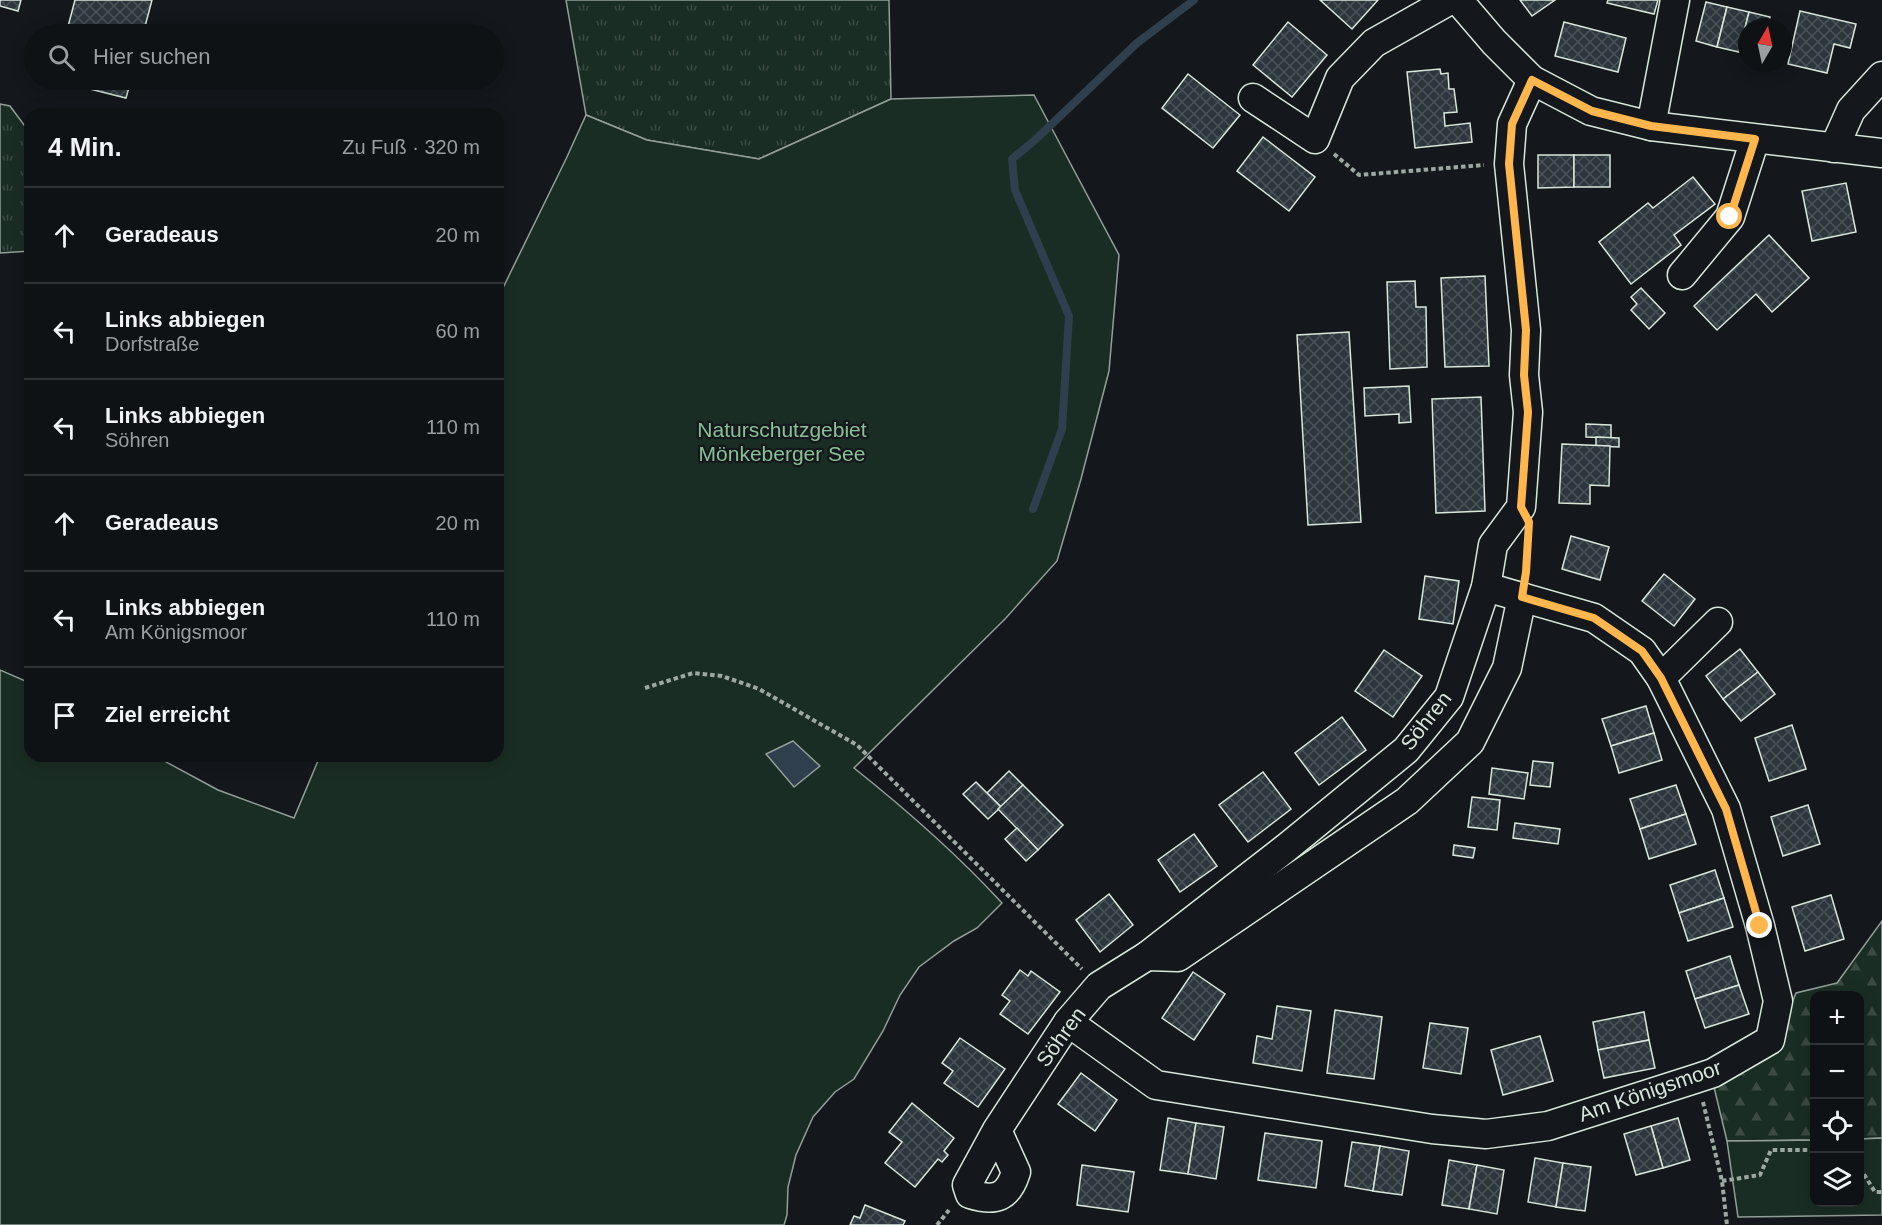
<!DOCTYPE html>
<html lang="de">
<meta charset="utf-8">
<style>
:root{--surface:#0f1215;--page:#181b1e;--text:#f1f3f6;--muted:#9b9ea0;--line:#2f3234}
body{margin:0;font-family:Helvetica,sans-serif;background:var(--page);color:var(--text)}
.controls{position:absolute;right:18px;bottom:18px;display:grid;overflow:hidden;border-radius:12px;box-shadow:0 3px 15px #0003}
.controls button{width:54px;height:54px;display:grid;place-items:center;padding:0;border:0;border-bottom:2px solid var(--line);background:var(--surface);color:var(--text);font:30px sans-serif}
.compass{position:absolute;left:1738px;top:18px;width:54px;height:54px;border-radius:50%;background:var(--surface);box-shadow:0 3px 15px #0003;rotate:9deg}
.stop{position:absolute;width:18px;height:18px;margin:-14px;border:4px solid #ffb74d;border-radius:50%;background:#fff}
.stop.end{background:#ffb74d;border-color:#fff;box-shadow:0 2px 6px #0008}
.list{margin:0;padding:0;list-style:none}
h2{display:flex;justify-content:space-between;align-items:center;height:78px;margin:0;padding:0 24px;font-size:26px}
h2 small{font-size:20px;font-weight:400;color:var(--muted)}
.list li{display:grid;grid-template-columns:39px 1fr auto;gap:18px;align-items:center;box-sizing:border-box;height:96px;padding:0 24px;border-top:2px solid var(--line)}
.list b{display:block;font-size:22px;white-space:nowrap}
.list p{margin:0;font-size:20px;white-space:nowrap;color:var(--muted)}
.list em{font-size:20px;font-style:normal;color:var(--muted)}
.icon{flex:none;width:33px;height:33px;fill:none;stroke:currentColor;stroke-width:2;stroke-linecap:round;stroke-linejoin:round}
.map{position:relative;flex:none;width:1882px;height:1225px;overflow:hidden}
.search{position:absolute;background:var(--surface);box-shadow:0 3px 15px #0003;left:24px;top:24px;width:480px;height:66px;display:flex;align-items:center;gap:15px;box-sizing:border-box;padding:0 21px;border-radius:33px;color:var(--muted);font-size:22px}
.panel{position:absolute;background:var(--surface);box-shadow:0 3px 15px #0003;left:24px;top:108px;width:480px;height:654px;border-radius:18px}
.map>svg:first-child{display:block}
.grass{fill:url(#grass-tufts);stroke:#939e99;stroke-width:1.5}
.forest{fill:url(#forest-firs);stroke:#939e99;stroke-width:1.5}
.green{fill:#1a2d24;stroke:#939e99;stroke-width:1.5}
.water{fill:#2f3f4d;stroke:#939e99;stroke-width:1.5}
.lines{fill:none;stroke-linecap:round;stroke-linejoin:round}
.stream{stroke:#2f3f4d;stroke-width:8}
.building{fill:url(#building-cross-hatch);stroke:#d8e6dc;stroke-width:1.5}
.minor-casing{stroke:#d8e6dc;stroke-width:31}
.path{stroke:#9da8a2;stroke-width:4;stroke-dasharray:4.5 3;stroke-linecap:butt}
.minor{stroke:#14181c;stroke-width:28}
.route{stroke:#ffb74d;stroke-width:8}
.labels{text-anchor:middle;stroke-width:4.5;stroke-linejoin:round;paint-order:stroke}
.park-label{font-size:21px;fill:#8ac095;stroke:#14181c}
.street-label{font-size:21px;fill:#d8e6dc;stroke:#14181c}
</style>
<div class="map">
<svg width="1882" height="1225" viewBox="0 0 1882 1225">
<defs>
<pattern id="grass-tufts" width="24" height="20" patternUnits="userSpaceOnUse" patternTransform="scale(1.5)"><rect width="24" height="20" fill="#1a2d24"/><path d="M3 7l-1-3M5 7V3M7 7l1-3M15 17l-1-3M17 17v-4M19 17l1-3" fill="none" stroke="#3b4b43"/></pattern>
<pattern id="forest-firs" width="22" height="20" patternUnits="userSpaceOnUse" patternTransform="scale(1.5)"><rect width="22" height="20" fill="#1a2d24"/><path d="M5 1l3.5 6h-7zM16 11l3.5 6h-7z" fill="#3b4b43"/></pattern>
<pattern id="building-cross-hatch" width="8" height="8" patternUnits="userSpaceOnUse" patternTransform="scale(1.5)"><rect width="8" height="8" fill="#2c363c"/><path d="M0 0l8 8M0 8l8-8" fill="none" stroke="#4a5358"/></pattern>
</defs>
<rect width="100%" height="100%" fill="#14181c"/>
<!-- grass -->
<g class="grass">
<polygon points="566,0 889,0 891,99 759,159 647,140 586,115"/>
<polygon points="0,104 10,106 30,133 30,251 0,253"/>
</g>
<!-- forest -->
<polygon class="forest" points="1882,921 1882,1138 1860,1139 1860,996 1814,996 1814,1140 1727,1141 1714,1087 1771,1054 1796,993 1837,983"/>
<!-- green -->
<g class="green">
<path d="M1034 95 1119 255 1109 371 1081 479 1057 561 1005 619 854 768C908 811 956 853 1002 903L977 928 954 941 919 967 900 995 883 1031 854 1079 835 1092 813 1117 796 1155 788 1187 787 1215 784 1225H0V670L30 683V756H155L218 790 294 818 320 756H498V298L566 159 586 115 647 140 759 159 891 99Z"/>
<polygon points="1882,1138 1882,1215 1738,1217 1727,1141 1814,1140 1814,1202 1860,1202 1860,1139"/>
</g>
<!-- water -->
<polygon class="water" points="793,741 820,766 794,787 766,754"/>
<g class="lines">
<!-- stream -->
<polyline class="stream" points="1033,509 1062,429 1069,316 1015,190 1012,159 1035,140 1137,43 1194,0"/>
</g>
<!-- building -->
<g class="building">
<polygon points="0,0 21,0 18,11 0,6"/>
<polygon points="75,0 152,0 143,34 66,34"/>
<polygon points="1320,0 1378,0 1352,29"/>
<polygon points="1520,0 1555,0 1532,16"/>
<polygon points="1608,0 1658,0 1654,14 1607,3"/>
<polygon points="1706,2 1727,7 1717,47 1696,41"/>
<polygon points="1727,7 1749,12 1739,52 1717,47"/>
<polygon points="1800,11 1856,24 1850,48 1834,44 1827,73 1788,64"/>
<polygon points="1749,12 1770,17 1767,27 1747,27 1747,54 1739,52"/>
<polygon points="1288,22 1327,55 1292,97 1253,65"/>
<polygon points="1564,22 1626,38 1618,72 1555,56"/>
<polygon points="1440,69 1441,74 1448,73 1449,89 1454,89 1457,112 1444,113 1445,126 1470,123 1472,142 1415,148 1407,72"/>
<polygon points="1188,74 1240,115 1213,148 1162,108"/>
<polygon points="54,80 131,80 126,98"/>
<polygon points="1263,137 1315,177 1289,211 1237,171"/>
<polygon points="1538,155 1574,155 1574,187 1538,188"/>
<rect x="1574" y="155" width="36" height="32"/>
<polygon points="1693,177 1715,204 1674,235 1681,245 1631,284 1599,242 1648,203 1653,208"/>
<polygon points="1846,183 1856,232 1812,241 1802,191"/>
<polygon points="1769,235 1809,278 1772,312 1756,294 1717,330 1694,306"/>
<polygon points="1485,276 1489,366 1445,367 1441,278"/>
<polygon points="1415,281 1416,307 1426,307 1427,367 1390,369 1387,282"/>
<polygon points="1641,288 1665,313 1649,329 1631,310 1637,304 1631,297"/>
<polygon points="1349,332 1361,522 1308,525 1297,335"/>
<polygon points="1409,386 1411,422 1399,423 1399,414 1365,416 1364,388"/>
<polygon points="1481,397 1485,511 1436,513 1432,399"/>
<polygon points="1586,424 1611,425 1611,438 1586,437"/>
<polygon points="1596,437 1619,438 1619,447 1596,446"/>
<polygon points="1562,444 1610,446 1609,486 1590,485 1590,504 1559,503"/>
<polygon points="1571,536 1609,547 1600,580 1562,569"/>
<polygon points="1664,574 1695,599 1674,626 1642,601"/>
<polygon points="1425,576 1459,581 1453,624 1419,619"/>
<polygon points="1740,649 1758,672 1723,699 1706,676"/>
<polygon points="1384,650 1422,676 1393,717 1355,691"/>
<polygon points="1758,672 1775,694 1741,721 1723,699"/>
<polygon points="1646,706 1654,733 1611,746 1602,719"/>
<polygon points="1342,717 1366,750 1319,785 1295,753"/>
<polygon points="1792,725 1806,769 1769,781 1755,738"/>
<polygon points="1654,733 1662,760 1619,773 1611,746"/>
<polygon points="1533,761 1553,763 1550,787 1530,785"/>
<polygon points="1492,768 1528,773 1524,799 1489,794"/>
<polygon points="1009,771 1023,785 1001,807 987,793"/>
<polygon points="1263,772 1291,809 1248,842 1219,805"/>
<polygon points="976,782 1001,807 988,819 963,794"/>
<polygon points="1023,785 1063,825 1038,850 998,809"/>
<polygon points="1676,785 1686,814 1640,829 1630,799"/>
<polygon points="1472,797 1500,800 1497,830 1468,827"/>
<polygon points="1808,805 1820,844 1783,856 1771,817"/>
<polygon points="1686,814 1696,844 1649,859 1640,829"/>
<polygon points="1515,823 1560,829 1558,844 1513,838"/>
<polygon points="1017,828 1038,850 1026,861 1005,839"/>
<polygon points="1194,834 1217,866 1180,892 1158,860"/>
<polygon points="1454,845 1475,848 1473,858 1453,855"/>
<polygon points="1715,870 1724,898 1679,913 1670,885"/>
<polygon points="1109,894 1133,925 1100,952 1076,920"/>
<polygon points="1831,895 1844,939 1805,951 1792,907"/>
<polygon points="1724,898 1733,927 1688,941 1679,913"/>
<polygon points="1730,956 1739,985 1695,999 1686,971"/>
<polygon points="1020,970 1028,976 1031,971 1060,992 1028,1034 1000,1014 1010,1001 1002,995"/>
<polygon points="1193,972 1225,994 1194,1040 1162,1018"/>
<polygon points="1739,985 1749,1014 1705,1028 1695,999"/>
<polygon points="1277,1006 1311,1011 1302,1071 1253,1063 1257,1036 1272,1039"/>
<polygon points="1335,1010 1382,1017 1374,1079 1327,1073"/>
<polygon points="1644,1012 1649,1040 1598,1050 1593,1022"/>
<polygon points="1430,1023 1468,1028 1461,1074 1423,1068"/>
<polygon points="1540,1036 1553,1081 1503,1095 1491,1050"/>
<polygon points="960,1038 1005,1069 978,1107 944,1083 953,1071 942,1063"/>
<polygon points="1649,1040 1655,1068 1604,1078 1598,1050"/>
<polygon points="1081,1073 1117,1100 1095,1131 1058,1104"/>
<polygon points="912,1103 954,1138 944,1151 948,1155 942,1162 938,1159 915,1187 885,1163 902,1142 889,1132"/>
<polygon points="1168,1118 1196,1123 1188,1174 1160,1170"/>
<polygon points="1678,1118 1690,1160 1663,1168 1651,1126"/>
<polygon points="1196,1123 1224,1127 1216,1179 1188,1174"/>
<polygon points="1651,1126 1663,1168 1636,1175 1624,1134"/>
<polygon points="1265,1133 1322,1141 1316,1188 1258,1180"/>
<polygon points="1352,1142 1380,1146 1373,1191 1345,1186"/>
<polygon points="1380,1146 1409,1151 1402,1195 1373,1191"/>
<polygon points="1535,1158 1563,1163 1556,1207 1528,1202"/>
<polygon points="1449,1160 1477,1165 1469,1209 1442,1205"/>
<polygon points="1563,1163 1591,1167 1585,1211 1556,1207"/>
<polygon points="1082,1165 1134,1172 1128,1212 1077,1205"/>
<polygon points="1477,1165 1504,1170 1497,1214 1469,1209"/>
<polygon points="865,1205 905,1221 903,1225 850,1225 854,1216 860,1218"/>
</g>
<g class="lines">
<!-- minor casing -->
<g class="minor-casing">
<g id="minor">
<polyline points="1458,0 1494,42 1532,80 1591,111 1651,126 1882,153"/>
<polyline points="1253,98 1315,139 1340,78 1374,43 1450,0"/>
<polyline points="1651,126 1675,0"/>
<polyline points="1834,148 1851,110 1882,76"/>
<polyline points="1682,275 1730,217 1755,139"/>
<polyline points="1661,678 1718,622"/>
<polyline points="1147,956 1178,957 1407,801 1470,742 1507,668 1522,597"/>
<polyline points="1068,1022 1156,1085 1432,1129 1486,1134 1548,1126 1698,1078 1713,1073 1770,1040 1778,1001 1760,926 1726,809 1661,678 1642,651 1594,618 1486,587"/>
<path d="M997 1130 1016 1172C1008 1198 995 1202 970 1194L967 1185 997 1130 1068 1022 1099 986 1147 956 1286 848 1406 750 1449 697 1486 587 1493 545 1521 507 1528 412 1524 375 1526 330 1509 164 1512 124 1532 80"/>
</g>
</g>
<!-- path -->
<g class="path">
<polyline points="1334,154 1359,175 1484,165"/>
<polyline points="1526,573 1528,544"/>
<polyline points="645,688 693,673 722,676 759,689 857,745 1082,969"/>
<polyline points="1703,1102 1722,1181 1727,1225"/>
<polyline points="1860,1168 1875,1192 1882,1192"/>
<polyline points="1722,1181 1760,1175 1771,1150 1814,1150"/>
<polyline points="937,1225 949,1210"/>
</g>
<!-- minor -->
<use href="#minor" class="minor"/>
</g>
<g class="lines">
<!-- route -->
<polyline class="route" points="1730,217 1755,139 1651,126 1592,111 1532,80 1512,124 1509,164 1526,330 1524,375 1528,412 1521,507 1529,522 1526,572 1522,597 1594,618 1642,651 1661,678 1726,809 1760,926"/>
</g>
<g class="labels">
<!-- park labels -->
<g class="park-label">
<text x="782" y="437">Naturschutzgebiet<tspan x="782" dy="24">Mönkeberger See</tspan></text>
</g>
<!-- street labels -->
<g class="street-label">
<text transform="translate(1426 721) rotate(-52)" y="7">Söhren</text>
<text transform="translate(1061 1037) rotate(-54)" y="7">Söhren</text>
<text transform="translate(1650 1091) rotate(-19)" y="7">Am Königsmoor</text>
</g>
</g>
</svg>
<div class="controls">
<button>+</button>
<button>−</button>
<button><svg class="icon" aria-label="locate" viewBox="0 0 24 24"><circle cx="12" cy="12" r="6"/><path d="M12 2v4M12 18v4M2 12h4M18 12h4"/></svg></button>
<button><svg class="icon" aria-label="layers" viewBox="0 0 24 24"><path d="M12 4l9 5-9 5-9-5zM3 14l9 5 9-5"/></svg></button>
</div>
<svg class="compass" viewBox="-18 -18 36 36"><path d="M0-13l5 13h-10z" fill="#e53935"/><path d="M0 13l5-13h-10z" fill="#9b9ea0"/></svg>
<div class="stop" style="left:1730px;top:217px"></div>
<div class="stop end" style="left:1760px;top:926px"></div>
<div class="search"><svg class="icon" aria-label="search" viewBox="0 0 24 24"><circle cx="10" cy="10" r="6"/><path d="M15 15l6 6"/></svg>Hier suchen</div>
<section class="panel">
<h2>4 Min.<small>Zu Fuß · 320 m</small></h2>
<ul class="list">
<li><svg class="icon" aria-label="ahead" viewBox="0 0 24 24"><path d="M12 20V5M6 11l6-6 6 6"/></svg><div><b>Geradeaus</b></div><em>20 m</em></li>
<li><svg class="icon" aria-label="left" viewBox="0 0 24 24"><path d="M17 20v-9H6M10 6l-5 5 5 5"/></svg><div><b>Links abbiegen</b><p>Dorfstraße</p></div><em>60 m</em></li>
<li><svg class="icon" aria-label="left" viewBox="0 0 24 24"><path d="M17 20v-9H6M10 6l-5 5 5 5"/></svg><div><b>Links abbiegen</b><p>Söhren</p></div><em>110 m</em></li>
<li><svg class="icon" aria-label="ahead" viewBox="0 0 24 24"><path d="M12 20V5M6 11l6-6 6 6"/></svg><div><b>Geradeaus</b></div><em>20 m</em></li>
<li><svg class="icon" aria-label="left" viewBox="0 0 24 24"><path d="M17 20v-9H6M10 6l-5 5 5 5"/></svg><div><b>Links abbiegen</b><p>Am Königsmoor</p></div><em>110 m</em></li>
<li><svg class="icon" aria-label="arrive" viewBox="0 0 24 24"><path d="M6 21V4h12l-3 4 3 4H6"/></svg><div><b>Ziel erreicht</b></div></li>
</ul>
</section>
</div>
